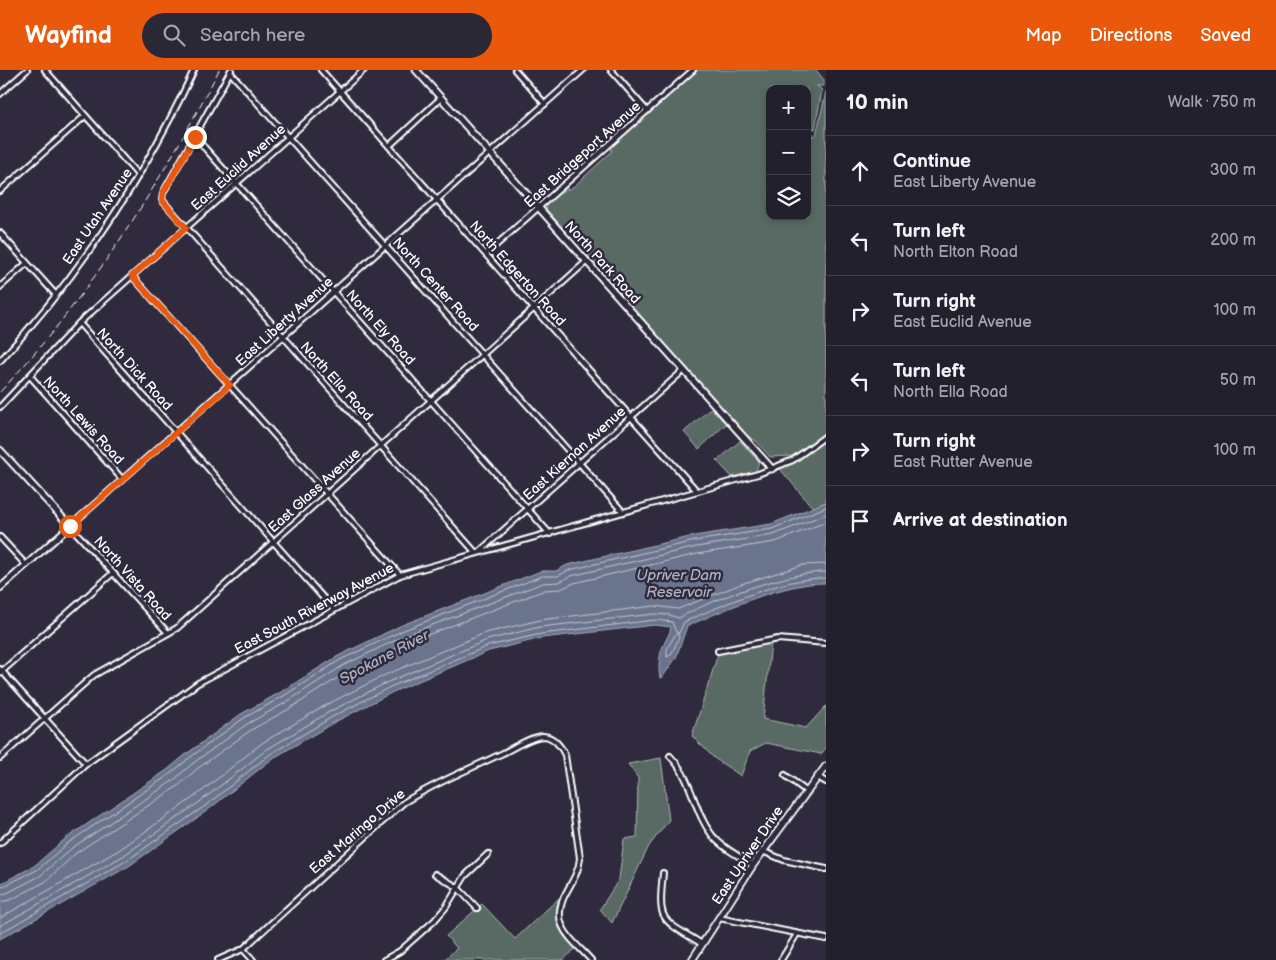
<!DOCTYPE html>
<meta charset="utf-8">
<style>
:root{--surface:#23202e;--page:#2b2836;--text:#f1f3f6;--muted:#a3a3aa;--line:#403e4a;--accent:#ea580c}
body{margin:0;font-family:"Balsamiq Sans",sans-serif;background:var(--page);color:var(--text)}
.controls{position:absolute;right:15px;top:15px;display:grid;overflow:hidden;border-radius:10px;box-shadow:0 2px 8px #0003}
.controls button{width:45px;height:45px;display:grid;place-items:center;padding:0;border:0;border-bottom:1px solid var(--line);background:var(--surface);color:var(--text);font:25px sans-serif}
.stop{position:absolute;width:15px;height:15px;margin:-11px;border:4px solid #ea580c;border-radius:50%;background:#fff}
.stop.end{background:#ea580c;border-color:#fff;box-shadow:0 1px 5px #0008}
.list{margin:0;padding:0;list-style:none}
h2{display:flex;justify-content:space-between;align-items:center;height:65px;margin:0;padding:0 20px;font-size:21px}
h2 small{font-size:16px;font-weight:400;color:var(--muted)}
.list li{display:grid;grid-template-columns:32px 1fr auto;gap:15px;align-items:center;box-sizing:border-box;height:70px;padding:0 20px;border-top:1px solid var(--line)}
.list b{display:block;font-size:19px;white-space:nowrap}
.list p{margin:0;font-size:16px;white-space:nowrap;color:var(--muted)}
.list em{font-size:16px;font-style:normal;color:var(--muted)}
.icon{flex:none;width:28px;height:28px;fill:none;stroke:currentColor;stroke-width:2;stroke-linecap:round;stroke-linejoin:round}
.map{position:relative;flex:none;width:826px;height:890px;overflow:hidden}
header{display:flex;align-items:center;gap:30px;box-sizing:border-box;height:70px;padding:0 25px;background:var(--accent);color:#fff}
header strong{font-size:24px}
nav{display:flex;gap:28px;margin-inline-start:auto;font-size:18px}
.search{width:350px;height:45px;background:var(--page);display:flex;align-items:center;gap:12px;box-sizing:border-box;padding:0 18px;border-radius:28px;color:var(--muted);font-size:19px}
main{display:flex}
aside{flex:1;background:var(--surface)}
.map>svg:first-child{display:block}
.green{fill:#596b64;stroke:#acb5b2;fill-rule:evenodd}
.water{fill:#6a758d;stroke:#a6acbb}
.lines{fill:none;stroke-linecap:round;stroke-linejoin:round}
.shore{stroke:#c3c8d1;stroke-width:1}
.minor-casing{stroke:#fff;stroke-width:8}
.tertiary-casing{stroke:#fff;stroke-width:9}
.secondary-casing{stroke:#fff;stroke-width:9}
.minor{stroke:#2f2a3d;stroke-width:4}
.tertiary{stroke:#2f2a3d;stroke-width:5}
.secondary{stroke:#2f2a3d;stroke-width:5.5}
.rail{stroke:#fff;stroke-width:1;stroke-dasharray:8 4;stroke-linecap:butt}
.route{stroke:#ea580c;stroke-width:6}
.labels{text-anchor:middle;stroke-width:5;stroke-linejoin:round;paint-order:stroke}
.street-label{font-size:14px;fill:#fff;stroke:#2f2a3d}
.water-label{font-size:15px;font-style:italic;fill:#adb3c0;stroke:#2f2a3d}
</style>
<header>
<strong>Wayfind</strong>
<div class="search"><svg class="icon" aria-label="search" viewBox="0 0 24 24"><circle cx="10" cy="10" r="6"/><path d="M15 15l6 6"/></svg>Search here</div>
<nav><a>Map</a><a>Directions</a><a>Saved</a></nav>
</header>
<main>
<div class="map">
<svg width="826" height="890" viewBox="0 0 826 890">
<rect width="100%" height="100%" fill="#2f2a3d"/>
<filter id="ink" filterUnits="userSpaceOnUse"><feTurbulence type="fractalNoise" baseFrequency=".02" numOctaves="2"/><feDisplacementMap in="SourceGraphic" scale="10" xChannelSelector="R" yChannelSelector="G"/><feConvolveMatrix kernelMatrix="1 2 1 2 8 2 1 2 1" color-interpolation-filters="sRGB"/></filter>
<g filter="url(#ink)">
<!-- green -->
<g class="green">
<path d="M697 0H816L824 10V16H817L822 20 815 59 810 58 808 60 813 63V67L816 65 826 22V362L793 386 770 387 756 371 745 364 589 189 585 175 569 158 562 157 546 139 547 133 563 119H571L611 82 612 75ZM770 19H807V146H770Z"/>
<polygon points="711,338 726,354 699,379 684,362"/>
<polygon points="826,369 826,432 813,438 780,399 796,391"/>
<polygon points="740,371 759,392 756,401 732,407 717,391"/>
<polygon points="771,573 763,649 806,658 826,636 826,678 821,684 766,673 750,681 741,706 714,688 692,666 718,584"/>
<polygon points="661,688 669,750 649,776 612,853 600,839 619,809 624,769 637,767 638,708 628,694"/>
<path d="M559 828C552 852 561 860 576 878L563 890H444L457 878 446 866 482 834 515 869Z"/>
</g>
<!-- water -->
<path class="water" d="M826 432V513C781 513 728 539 687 556L676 588 662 608H660C658 598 659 585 663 576 666 569 670 564 671 557L655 555 542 568 489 581 393 622 335 652 272 689 208 740 129 796 0 869V814L34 796 65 769 167 700 185 685 241 644 279 623 338 586 402 555 541 501H556L567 495 694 466 771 454Z"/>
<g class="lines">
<!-- shore -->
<g class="shore">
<polygon points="678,564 679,567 671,585 667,587 667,579 675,565"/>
<polyline points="0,818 37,800 68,773 170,704 188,689 244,648 282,627 340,590 404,560 542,506 558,506 569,500 695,471 772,459 826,437"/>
<polyline points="0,825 7,823 40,806 72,778 174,710 192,694 247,654 285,633 344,595 406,565 543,513 559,512 571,506 696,477 773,465 826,444"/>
<polyline points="0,832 10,830 45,812 76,783 178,716 197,699 251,660 289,639 347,602 409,572 545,520 561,519 574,513 697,484 775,472 826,452"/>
<polyline points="0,848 119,780 197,725 262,673 326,635 385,605 485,563 540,550 654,536 678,539 741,514 803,495 826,494"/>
<path d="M0 856 123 786 201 731 266 680 329 642 388 612 487 570 540 557 654 544 669 545 679 548C709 530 791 501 826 502"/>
<path d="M0 863 126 791 205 736 269 685 332 647 390 617 488 576 541 564 655 550 672 552 676 562 679 563 684 552C723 535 784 507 826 508"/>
</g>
<!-- minor casing -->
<g class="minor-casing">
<g id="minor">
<polyline points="45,0 138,105"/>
<polyline points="231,0 163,123 162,130 476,483"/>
<polyline points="321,0 697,421"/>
<polyline points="515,0 545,34"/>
<polyline points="611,0 647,41"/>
<polyline points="230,2 623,442"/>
<polyline points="0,24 27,0"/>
<polyline points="195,67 550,464"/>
<polyline points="389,76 441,28"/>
<polyline points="0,121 85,46"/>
<polyline points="0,163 56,225"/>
<polyline points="486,184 693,0"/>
<polyline points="132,206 400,505"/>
<polyline points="0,217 27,193"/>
<polyline points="79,253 334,540"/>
<path d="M0 291C79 205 145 106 194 0"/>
<polyline points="30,306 122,409"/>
<polyline points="0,337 79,253 364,0"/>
<polyline points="0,467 26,495"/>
<polyline points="480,481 684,300"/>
<polyline points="168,563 70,456 583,0"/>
<polyline points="718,581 778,569 826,573"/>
<polyline points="0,599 86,694"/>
<polyline points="0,603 113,503"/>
<path d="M670 686C693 709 693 741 712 765 722 778 739 786 753 795"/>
<polyline points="0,688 94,605 177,558 587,191"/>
<polyline points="785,705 806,721"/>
<polyline points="818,707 826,712"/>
<polyline points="0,773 86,694 198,613 400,505 758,404 793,390 826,366"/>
<polyline points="762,781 784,790 826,799"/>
<path d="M663 803C658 853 660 848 702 874"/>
<polyline points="435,804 457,817 477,838"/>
<polyline points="719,848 826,869"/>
<polyline points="243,879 253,890"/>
<path d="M218 890 243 879 403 733C434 713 470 699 503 683 515 677 530 667 543 666 553 666 561 676 565 685L580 788C579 801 573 810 567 821 548 854 570 867 591 890"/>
<polyline points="384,890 400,881 434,851 446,837 465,806 488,784"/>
<polyline points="781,890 797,864"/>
</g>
</g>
<!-- tertiary casing -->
<g class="tertiary-casing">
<g id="tertiary">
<polyline points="416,0 772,399"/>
<polyline points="0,380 70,456 0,518"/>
</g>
</g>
<!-- secondary casing -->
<g class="secondary-casing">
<polyline id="secondary" points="692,890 753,795 826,696"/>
</g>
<!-- minor -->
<use href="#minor" class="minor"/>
<!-- tertiary -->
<use href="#tertiary" class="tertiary"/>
<!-- secondary -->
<use href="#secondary" class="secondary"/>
<!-- rail -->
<path class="rail" d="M0 322C90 226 159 116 219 0"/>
</g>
</g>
<g class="lines" filter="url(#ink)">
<!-- route -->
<polyline class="route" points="70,456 230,315 132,206 186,158 162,130 163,123 195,67"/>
</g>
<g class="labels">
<!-- street labels -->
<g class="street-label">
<text transform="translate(582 84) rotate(-42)" y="5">East Bridgeport Avenue</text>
<text transform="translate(238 97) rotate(-42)" y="5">East Euclid Avenue</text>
<text transform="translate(97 146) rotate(-56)" y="5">East Utah Avenue</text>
<text transform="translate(603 192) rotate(48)" y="5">North Park Road</text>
<text transform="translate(518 203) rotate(48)" y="5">North Edgerton Road</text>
<text transform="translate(436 214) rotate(48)" y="5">North Center Road</text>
<text transform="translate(284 251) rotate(-42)" y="5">East Liberty Avenue</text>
<text transform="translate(381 257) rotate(48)" y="5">North Ely Road</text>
<text transform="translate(135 299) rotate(48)" y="5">North Dick Road</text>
<text transform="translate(337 311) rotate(48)" y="5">North Ella Road</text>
<text transform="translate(84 350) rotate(48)" y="5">North Lewis Road</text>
<text transform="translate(574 383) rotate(-42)" y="5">East Kiernan Avenue</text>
<text transform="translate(314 420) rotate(-42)" y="5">East Glass Avenue</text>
<text transform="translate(133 508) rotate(48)" y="5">North Vista Road</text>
<text transform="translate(314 538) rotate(-28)" y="5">East South Riverway Avenue</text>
<text transform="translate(357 761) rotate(-41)" y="5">East Maringo Drive</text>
<text transform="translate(747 785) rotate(-56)" y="5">East Upriver Drive</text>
</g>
<!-- water labels -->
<g class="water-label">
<text x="679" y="510">Upriver Dam<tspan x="679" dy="17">Reservoir</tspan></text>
<text transform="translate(384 587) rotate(-28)" y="5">Spokane River</text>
</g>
</g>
</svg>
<div class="controls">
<button>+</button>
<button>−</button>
<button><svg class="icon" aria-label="layers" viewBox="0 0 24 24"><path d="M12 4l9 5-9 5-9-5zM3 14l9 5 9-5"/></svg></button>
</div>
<div class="stop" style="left:70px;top:456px"></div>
<div class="stop end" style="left:195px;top:67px"></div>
</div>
<aside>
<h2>10 min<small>Walk · 750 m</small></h2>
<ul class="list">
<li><svg class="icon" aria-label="ahead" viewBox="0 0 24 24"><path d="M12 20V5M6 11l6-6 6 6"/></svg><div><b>Continue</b><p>East Liberty Avenue</p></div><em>300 m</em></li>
<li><svg class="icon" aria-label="left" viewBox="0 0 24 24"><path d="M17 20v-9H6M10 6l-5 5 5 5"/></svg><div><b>Turn left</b><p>North Elton Road</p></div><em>200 m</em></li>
<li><svg class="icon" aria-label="right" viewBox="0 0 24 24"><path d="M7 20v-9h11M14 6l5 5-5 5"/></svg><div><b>Turn right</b><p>East Euclid Avenue</p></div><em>100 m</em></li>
<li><svg class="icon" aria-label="left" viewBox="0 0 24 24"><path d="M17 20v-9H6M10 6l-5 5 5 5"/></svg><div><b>Turn left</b><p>North Ella Road</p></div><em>50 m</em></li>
<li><svg class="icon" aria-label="right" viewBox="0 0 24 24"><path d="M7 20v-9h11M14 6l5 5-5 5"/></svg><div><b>Turn right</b><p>East Rutter Avenue</p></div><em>100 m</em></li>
<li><svg class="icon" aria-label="arrive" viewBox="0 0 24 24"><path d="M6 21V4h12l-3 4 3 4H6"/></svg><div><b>Arrive at destination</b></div></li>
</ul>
</aside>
</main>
